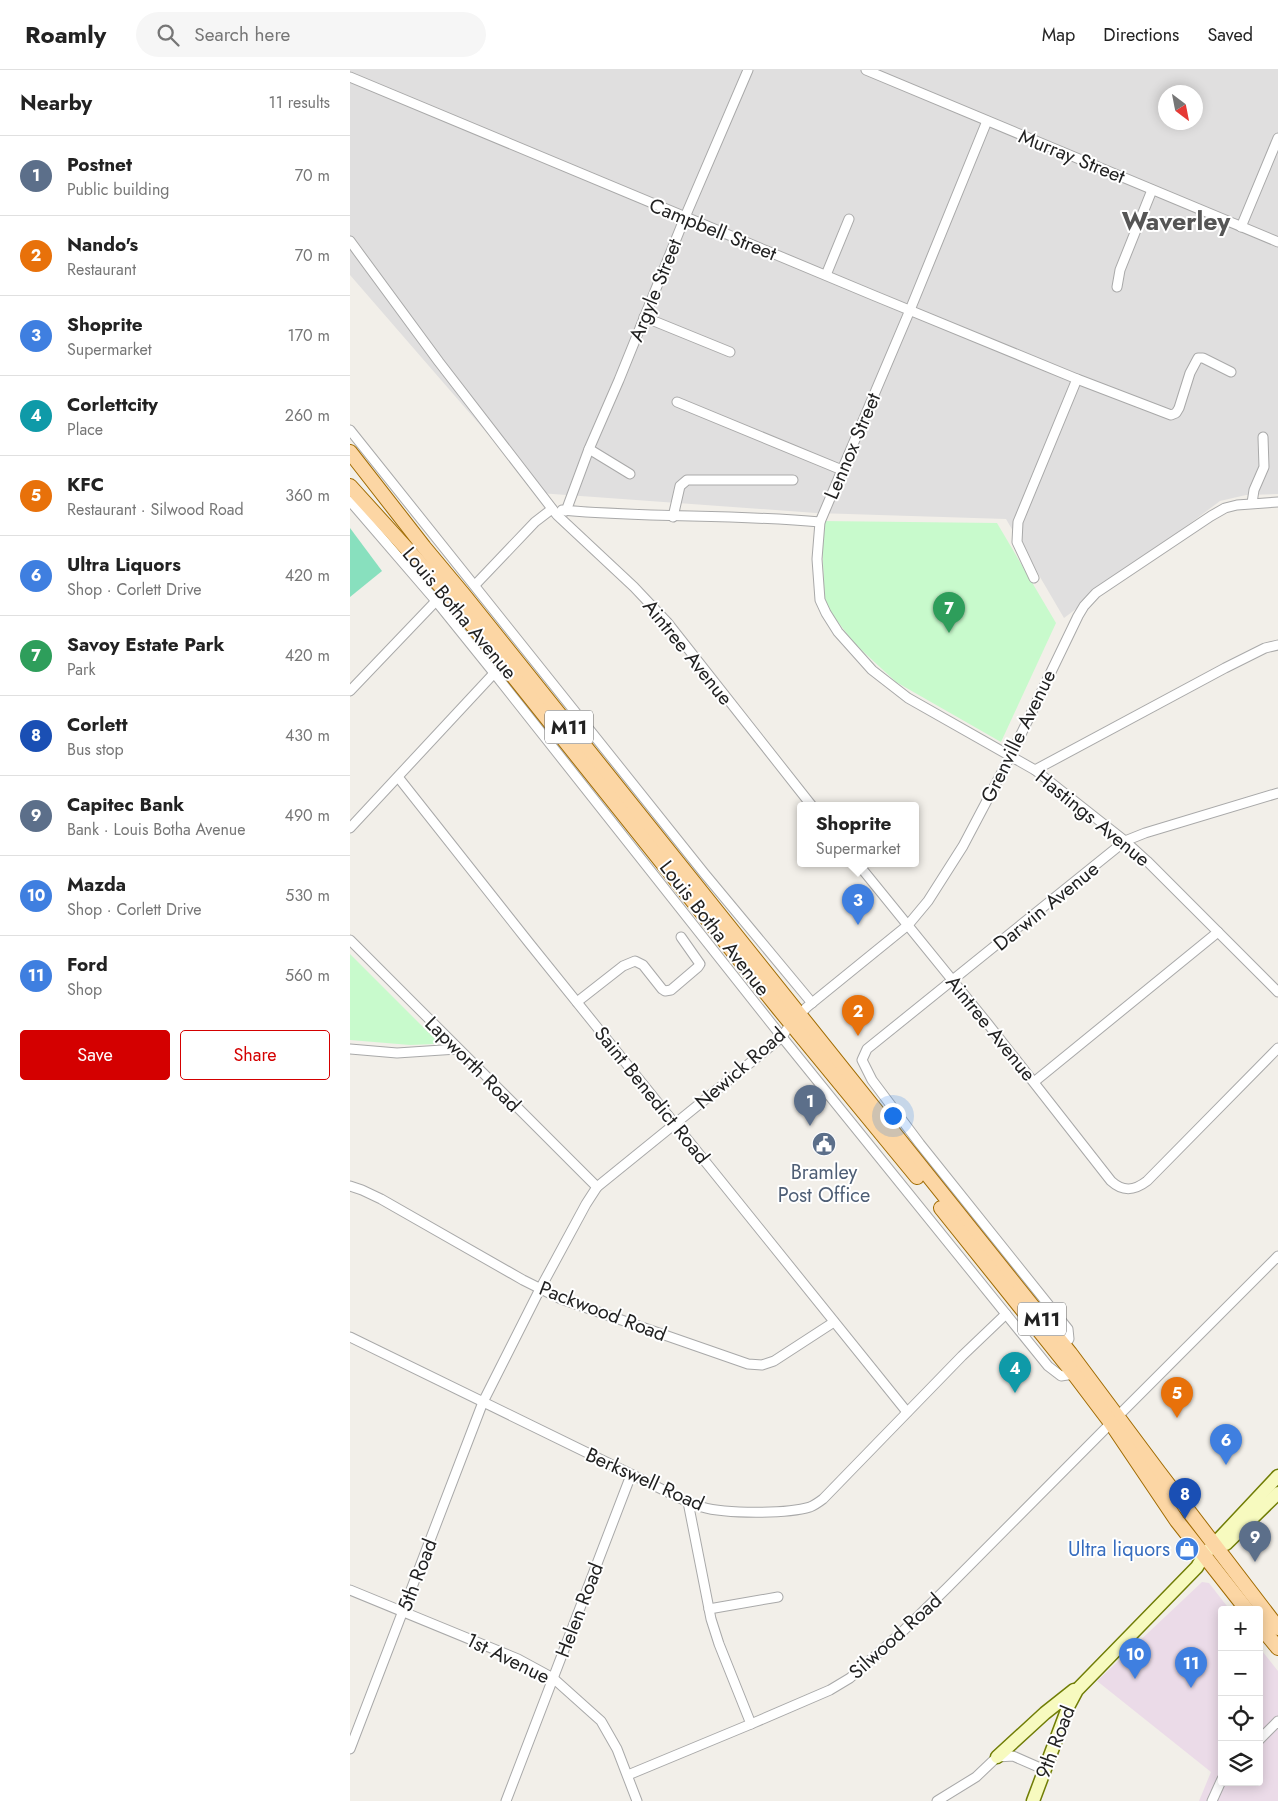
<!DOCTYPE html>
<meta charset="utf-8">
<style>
:root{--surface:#fff;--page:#f6f6f6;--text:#222;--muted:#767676;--line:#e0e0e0;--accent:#d40000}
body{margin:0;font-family:Jost,sans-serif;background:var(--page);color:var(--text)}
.controls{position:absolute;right:15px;bottom:15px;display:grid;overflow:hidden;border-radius:5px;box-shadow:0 2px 12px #0003}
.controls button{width:45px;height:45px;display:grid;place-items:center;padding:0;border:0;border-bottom:1px solid var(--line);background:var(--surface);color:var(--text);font:25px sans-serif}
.compass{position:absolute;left:808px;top:15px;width:45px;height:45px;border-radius:50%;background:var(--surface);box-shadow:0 2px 12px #0003;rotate:148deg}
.you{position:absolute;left:542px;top:1045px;width:18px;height:18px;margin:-12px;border:4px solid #fff;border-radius:50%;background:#1a73e8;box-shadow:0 0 0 8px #1a73e833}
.badge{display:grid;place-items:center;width:32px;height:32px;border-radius:50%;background:var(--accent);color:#fff;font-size:16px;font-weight:700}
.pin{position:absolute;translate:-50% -41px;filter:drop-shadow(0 1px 2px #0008)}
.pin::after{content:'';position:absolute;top:26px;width:18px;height:15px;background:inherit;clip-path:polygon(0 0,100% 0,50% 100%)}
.popup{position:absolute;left:447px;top:732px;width:122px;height:65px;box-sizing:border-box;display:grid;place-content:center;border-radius:5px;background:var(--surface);filter:drop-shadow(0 1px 4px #0005);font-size:16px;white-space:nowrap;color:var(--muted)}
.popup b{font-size:19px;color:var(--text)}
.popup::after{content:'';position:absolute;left:50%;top:100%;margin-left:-10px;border:10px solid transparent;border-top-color:var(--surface)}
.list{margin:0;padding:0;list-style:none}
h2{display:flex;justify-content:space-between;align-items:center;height:65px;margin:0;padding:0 20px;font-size:21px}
h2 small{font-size:16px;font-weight:400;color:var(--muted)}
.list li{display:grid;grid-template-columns:32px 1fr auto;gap:15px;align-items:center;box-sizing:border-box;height:80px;padding:0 20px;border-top:1px solid var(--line)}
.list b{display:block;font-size:19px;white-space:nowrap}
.list p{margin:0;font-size:16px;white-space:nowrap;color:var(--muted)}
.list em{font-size:16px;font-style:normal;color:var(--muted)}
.actions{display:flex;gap:10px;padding:15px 20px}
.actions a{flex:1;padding:11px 0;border:1px solid var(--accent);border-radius:5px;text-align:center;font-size:18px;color:var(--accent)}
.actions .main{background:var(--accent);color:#fff}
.icon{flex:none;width:28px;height:28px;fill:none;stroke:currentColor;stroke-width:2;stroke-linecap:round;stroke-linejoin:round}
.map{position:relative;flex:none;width:928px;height:1731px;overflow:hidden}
header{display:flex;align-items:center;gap:30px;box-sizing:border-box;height:70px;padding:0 25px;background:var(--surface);border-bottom:1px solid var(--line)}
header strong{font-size:24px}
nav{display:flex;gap:28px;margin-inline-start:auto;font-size:18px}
.search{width:350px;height:45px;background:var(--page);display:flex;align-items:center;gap:12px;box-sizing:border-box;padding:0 18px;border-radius:28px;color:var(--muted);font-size:19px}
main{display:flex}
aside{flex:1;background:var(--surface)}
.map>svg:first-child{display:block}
.residential{fill:#e0dfdf;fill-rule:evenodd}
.industrial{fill:#ebdbe8}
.park{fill:#c8facc}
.pitch{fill:#88e0be}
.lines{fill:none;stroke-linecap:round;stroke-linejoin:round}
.street-casing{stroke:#a9a9a9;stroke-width:11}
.secondary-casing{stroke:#707d05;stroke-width:15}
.primary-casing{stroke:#a06b00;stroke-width:16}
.street{stroke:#fff;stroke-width:9}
.secondary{stroke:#f7fabf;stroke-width:12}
.primary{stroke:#fcd6a4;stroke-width:14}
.labels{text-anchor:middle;stroke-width:4;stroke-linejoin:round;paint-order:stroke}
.shield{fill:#fff;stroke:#646464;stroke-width:1}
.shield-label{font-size:19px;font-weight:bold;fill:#222}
.street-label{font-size:20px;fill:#222;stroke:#fff}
.service-label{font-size:20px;fill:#4e5e75;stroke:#fff}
.shop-label{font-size:20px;fill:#366cbe;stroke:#fff;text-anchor:end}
.district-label{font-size:25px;font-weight:bold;fill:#555;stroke:#fff}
</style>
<header>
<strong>Roamly</strong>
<div class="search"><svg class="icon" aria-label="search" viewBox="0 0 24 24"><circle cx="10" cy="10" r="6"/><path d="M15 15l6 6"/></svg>Search here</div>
<nav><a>Map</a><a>Directions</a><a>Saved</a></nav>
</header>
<main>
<aside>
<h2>Nearby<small>11 results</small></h2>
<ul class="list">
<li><span class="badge" style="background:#5c6f8a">1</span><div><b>Postnet</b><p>Public building</p></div><em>70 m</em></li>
<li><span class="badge" style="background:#e8710a">2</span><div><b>Nando's</b><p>Restaurant</p></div><em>70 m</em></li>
<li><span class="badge" style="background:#3f7fe0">3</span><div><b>Shoprite</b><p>Supermarket</p></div><em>170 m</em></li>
<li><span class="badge" style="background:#0f9aa8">4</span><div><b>Corlettcity</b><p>Place</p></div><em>260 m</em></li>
<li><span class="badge" style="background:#e8710a">5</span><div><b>KFC</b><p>Restaurant · Silwood Road</p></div><em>360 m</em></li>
<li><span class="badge" style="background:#3f7fe0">6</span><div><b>Ultra Liquors</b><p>Shop · Corlett Drive</p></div><em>420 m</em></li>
<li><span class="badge" style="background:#2e9e5b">7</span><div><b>Savoy Estate Park</b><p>Park</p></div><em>420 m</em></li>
<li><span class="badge" style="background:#1a4fb4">8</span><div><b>Corlett</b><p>Bus stop</p></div><em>430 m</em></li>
<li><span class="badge" style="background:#5c6f8a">9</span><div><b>Capitec Bank</b><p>Bank · Louis Botha Avenue</p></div><em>490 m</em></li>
<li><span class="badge" style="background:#3f7fe0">10</span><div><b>Mazda</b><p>Shop · Corlett Drive</p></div><em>530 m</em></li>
<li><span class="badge" style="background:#3f7fe0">11</span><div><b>Ford</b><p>Shop</p></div><em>560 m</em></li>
</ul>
<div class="actions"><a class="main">Save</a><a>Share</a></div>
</aside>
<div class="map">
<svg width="928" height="1731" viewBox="0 0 928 1731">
<rect width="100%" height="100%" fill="#f2efe9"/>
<!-- residential -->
<path class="residential" d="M0 0H928V424L896 425 870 431 714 548 656 449 466 443 189 423 0 205ZM816 22H846V52H816Z"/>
<!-- industrial -->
<polygon class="industrial" points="852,1512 859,1513 880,1540 872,1540 872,1712 909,1712 909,1577 928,1601 928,1731 849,1731 861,1702 747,1611"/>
<!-- park -->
<g class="park">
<polygon points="471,451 647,453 706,553 651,672 546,612 504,573 475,535"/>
<polygon points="0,884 85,969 86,972 85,974 60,975 0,970"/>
</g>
<!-- pitch -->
<polygon class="pitch" points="0,458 32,501 0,527"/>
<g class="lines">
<!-- street casing -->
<g class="street-casing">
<g id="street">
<polyline points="516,0 928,172"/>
<polyline points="0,7 525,226 727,309 821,345 826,343 829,338 840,303 848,288 853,288 881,302"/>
<polyline points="637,51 560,240 470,452 467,489 470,530 476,543 488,562 522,600 558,628 685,700 775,771 797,791 928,922"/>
<polyline points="891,157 928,68"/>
<polyline points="0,171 89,292 207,445 284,517 317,552 462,736"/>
<polyline points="476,205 499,149"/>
<polyline points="767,217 770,200 802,120"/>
<polyline points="294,247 380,282"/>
<polyline points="327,332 492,400"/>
<polyline points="0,360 354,803 462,933"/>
<polyline points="239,379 280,404"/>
<polyline points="0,431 86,531 144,603 432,967 698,1296 711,1306 724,1304"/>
<polyline points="902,433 904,420 914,397 913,367"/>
<path d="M212 440C298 448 384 444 470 452"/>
<polyline points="216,441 239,379 269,310 335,147 398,0"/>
<polyline points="323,447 330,416 337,410 443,410"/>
<polyline points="684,508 667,472 668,452 727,309"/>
<polyline points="125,515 185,452 202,439"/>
<polyline points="0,621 86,531"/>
<polyline points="685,700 875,598 915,578 928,575"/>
<polyline points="48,707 180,874 557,1342"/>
<polyline points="0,758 148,599"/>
<path d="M508 794 638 954 761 1111C773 1122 784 1121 797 1111L928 978"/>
<polyline points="0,870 247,1117"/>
<polyline points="227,932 273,896 285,891 293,895 312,919 315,921 321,920 348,897 350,894 331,867"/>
<polyline points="0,979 47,983 107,979"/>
<polyline points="684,1012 868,862"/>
<polyline points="0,1116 12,1120 31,1129 173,1210 211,1229 398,1294 412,1295 424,1291 484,1252"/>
<path d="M0 1267 338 1432C342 1434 347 1436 352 1437 375 1444 437 1444 460 1437 465 1435 469 1432 473 1429L612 1286 656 1244"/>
<polyline points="714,1275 719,1269 718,1259 570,1074 522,1010 512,990 517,979 775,771 795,763 928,723"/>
<polyline points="768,1346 928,1186"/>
<polyline points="338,1432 361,1549 369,1574 401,1654"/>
<polyline points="0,1520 168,1589 203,1608 251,1651 267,1679 287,1731"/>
<polyline points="359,1539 428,1527"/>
<polyline points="909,1670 928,1651"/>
<polyline points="0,1679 133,1332 190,1219 236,1134 247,1117 432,967 441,953 457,937 558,855 578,831 613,776 661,685 728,546 734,536 746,523 861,446 875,438 887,435 928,432"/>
<polyline points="278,1705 401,1654 480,1620 500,1608 553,1561 597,1518 761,1353"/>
<polyline points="156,1731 281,1405"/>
<polyline points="587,1731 626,1707 647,1687 663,1686 695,1700"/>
<polyline points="862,1731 872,1709"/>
</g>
</g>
<!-- secondary casing -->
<g class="secondary-casing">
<g id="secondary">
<polyline points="876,1474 928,1423"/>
<polyline points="647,1687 695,1643 724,1620"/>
<polyline points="683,1731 719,1635 727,1620 847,1497 854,1485 928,1406"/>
</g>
</g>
<!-- primary casing -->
<g class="primary-casing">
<g id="primary">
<polyline points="0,382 74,477 114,525 720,1283 808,1401 928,1558"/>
<polyline points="0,416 96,522 429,939 567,1107"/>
<polyline points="591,1138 724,1304 761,1353 827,1451 897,1540"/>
<polyline points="909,1555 928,1578"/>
</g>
</g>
<!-- street -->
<use href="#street" class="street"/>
<!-- secondary -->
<use href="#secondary" class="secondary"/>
<!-- primary -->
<use href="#primary" class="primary"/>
</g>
<!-- icons -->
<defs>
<g id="civic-disc" transform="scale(1.25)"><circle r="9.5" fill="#5c6f8a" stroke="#fff"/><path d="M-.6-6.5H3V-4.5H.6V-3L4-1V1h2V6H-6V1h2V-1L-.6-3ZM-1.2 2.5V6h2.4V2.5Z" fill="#fff"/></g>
<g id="shop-disc" transform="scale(1.25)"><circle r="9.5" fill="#3f7fe0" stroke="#fff"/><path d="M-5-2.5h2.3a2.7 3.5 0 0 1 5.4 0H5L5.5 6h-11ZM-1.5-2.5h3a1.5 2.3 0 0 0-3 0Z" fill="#fff"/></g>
</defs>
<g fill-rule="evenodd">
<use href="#civic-disc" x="474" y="1074"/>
<use href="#shop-disc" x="837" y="1479"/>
</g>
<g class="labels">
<!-- shield labels -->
<g class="shield">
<rect x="195" y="640.5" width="48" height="33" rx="4"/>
<rect x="668" y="1232.5" width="48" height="33" rx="4"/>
</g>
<g class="shield-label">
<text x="219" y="664">M11</text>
<text x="692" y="1256">M11</text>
</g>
<!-- street labels -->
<g class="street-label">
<text transform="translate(722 86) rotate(22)" y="7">Murray Street</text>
<text transform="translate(363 159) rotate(22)" y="7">Campbell Street</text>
<text transform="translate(305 220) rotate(-68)" y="7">Argyle Street</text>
<text transform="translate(502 376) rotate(-67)" y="7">Lennox Street</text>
<text transform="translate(110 543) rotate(50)" y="7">Louis Botha Avenue</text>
<text transform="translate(338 582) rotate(51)" y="7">Aintree Avenue</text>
<text transform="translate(668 666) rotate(-64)" y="7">Grenville Avenue</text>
<text transform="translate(743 748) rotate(39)" y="7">Hastings Avenue</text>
<text transform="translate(696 836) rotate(-39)" y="7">Darwin Avenue</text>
<text transform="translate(365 858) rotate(52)" y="7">Louis Botha Avenue</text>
<text transform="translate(641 958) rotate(51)" y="7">Aintree Avenue</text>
<text transform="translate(123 994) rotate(45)" y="7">Lapworth Road</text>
<text transform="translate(390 998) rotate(-41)" y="7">Newick Road</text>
<text transform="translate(302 1025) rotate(51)" y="7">Saint Benedict Road</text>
<text transform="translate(253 1241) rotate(21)" y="7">Packwood Road</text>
<text transform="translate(295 1409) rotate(24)" y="7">Berkswell Road</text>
<text transform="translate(67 1505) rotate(-69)" y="7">5th Road</text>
<text transform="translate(229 1540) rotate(-69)" y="7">Helen Road</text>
<text transform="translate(545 1566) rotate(-42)" y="7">Silwood Road</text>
<text transform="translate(158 1588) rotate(26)" y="7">1st Avenue</text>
<text transform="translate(705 1672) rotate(-69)" y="7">9th Road</text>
</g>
<!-- service labels -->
<g class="service-label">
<text x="474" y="1109">Bramley<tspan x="474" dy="23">Post Office</tspan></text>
</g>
<!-- shop labels -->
<g class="shop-label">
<text x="820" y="1486">Ultra liquors</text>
</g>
<!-- district labels -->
<g class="district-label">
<text x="826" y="160">Waverley</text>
</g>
</g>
</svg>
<div class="controls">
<button>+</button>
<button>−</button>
<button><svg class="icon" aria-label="locate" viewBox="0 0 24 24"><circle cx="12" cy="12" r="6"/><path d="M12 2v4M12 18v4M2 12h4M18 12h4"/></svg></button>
<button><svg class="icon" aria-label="layers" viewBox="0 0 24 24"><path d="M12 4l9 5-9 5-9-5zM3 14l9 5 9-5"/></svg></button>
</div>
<svg class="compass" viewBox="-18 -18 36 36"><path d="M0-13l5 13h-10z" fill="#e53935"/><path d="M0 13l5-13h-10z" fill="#767676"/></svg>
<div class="you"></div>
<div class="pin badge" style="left:460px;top:1056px;background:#5c6f8a">1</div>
<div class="pin badge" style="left:508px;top:966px;background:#e8710a">2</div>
<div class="pin badge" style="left:508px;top:855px;background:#3f7fe0">3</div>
<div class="popup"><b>Shoprite</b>Supermarket</div>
<div class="pin badge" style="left:665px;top:1323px;background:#0f9aa8">4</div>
<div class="pin badge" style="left:827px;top:1348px;background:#e8710a">5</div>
<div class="pin badge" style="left:876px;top:1395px;background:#3f7fe0">6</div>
<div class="pin badge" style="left:599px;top:563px;background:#2e9e5b">7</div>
<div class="pin badge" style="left:835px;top:1449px;background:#1a4fb4">8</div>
<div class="pin badge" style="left:905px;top:1492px;background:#5c6f8a">9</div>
<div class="pin badge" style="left:785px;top:1609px;background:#3f7fe0">10</div>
<div class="pin badge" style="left:841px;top:1618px;background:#3f7fe0">11</div>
</div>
</main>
